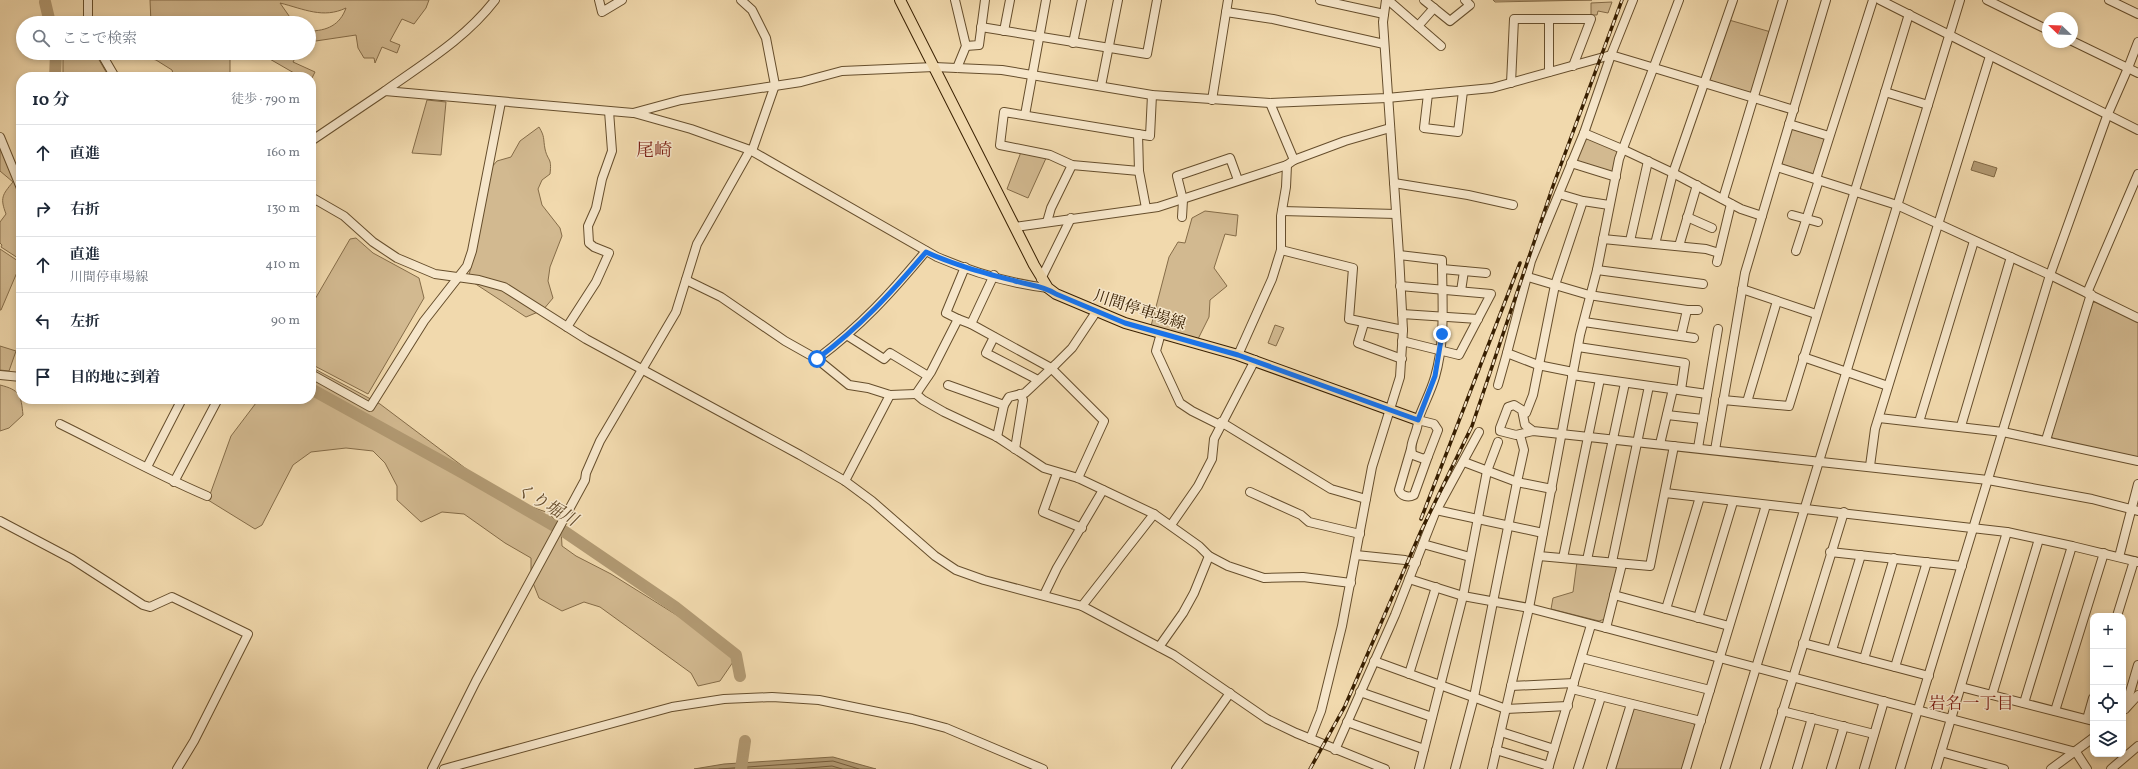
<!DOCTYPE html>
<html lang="ja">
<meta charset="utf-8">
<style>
:root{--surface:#fff;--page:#f2f2f3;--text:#1f2937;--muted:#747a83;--line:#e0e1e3}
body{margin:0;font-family:Vollkorn,"Noto Serif JP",serif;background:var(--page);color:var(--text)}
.controls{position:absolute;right:12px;bottom:12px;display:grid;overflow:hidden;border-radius:8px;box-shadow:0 2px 6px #0003}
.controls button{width:36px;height:36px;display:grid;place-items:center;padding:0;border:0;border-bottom:1px solid var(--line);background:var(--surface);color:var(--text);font:20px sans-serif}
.compass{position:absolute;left:2042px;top:12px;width:36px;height:36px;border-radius:50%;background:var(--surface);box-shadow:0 2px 6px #0003;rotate:293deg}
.stop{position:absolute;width:12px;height:12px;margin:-9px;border:3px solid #1a73e8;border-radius:50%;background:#fff}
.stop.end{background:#1a73e8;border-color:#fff;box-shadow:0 1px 4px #0008}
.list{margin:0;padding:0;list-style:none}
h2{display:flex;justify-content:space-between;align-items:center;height:52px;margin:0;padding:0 16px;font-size:17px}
h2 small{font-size:13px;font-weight:400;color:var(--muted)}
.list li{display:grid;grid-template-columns:26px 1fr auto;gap:12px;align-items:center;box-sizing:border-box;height:56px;padding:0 16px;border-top:1px solid var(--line)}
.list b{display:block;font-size:15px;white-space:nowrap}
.list p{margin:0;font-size:13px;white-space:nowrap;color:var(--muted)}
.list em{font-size:13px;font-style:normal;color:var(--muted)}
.icon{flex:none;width:22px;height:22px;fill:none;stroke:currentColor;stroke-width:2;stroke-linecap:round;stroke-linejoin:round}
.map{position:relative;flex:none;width:2138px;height:769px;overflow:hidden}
.search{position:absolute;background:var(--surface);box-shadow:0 2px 6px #0003;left:16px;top:16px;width:300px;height:44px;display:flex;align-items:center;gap:10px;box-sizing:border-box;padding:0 14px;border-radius:22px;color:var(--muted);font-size:15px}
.panel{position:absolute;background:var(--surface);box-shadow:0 2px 6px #0003;left:16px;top:72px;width:300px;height:332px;border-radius:16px}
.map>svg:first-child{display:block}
.green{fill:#d2b990;stroke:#856c48}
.water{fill:#b29a73;stroke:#816945}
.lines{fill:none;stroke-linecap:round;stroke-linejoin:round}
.shore{stroke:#755c3a;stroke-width:1}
.stream{stroke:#816945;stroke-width:2}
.river{stroke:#b29a73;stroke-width:12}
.minor-casing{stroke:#664e2c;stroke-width:10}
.major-casing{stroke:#381f01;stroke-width:12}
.minor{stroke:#f6e6ca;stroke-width:8}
.major{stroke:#f1d9ad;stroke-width:10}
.rail-casing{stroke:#381f01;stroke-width:3.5}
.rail{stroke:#f6e6ca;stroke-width:2;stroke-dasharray:6;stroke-linecap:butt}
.route{stroke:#1a73e8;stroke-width:5}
.labels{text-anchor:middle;stroke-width:3;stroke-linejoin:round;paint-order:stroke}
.street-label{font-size:16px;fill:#381f01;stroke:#f6e6ca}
.water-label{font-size:17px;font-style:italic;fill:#634a29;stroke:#f6e6ca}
.neighbourhood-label{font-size:17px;fill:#7a1f14;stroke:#f6e6ca}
.quarter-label{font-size:18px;fill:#7a1f14;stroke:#f6e6ca}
</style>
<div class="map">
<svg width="2138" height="769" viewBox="0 0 2138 769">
<rect width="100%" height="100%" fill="#f1d9ad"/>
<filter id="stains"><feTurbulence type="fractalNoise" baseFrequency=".005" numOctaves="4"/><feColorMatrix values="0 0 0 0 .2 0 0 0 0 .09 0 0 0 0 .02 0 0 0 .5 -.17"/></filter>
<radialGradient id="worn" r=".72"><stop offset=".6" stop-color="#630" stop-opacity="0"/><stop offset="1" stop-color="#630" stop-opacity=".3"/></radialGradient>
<!-- green -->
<g class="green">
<path d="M150 0H429L426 8 414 24 402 19 390 41 400 45 397 53 382 47 375 63 374 58H364L358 48 356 35 309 42V31C327 31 340 25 346 8 323 19 304 9 280 3L294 23H151Z"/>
<polygon points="1493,0 1592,0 1495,2"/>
<polygon points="1612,2 1608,13 1598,11 1597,15 1591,15 1591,3"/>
<polygon points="1729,20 1771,32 1751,94 1709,80"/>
<polygon points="63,53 95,53 109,77 63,77"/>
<polygon points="130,53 230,53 230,77 174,77 172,70 156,60"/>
<polygon points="265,53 298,53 293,62 315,72 311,80 311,77 301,77 268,58"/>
<polygon points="427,100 446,102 441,155 412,153"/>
<path d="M539 127C545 137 543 138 545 149 548 162 552 157 550 174L542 180 538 189 542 205 560 228 562 236 550 267 548 281 553 298 543 310 526 317 468 279 471 267 467 257 491 168 497 161 511 157 520 141Z"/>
<polygon points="1792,127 1826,138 1814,174 1780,164"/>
<polygon points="1585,137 1619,150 1613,174 1574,162"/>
<path d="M0 143 21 194V260L1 247 2 245 0 243V222L6 214C0 198 2 195 13 182L0 171Z"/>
<polygon points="1021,152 1047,156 1028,198 1007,189"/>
<polygon points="1205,211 1238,215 1236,236 1225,234 1214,268 1227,286 1210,300 1209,317 1198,339 1151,326 1169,257 1178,242 1185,243 1192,218"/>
<polygon points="356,238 373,253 419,278 424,298 368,394 311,364 311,306 350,239"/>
<polygon points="0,249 21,263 1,310 0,310"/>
<polygon points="2095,302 2138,322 2138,458 2053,439 2050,434 2091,303"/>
<polygon points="1275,325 1284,328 1276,346 1268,343"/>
<polygon points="0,346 16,351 9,371 0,370"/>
<polygon points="311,367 380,404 485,483 526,505 549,513 561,528 562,546 576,556 611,574 734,651 733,662 720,681 698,686 691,673 600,607 584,602 562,611 539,598 531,578 531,558 505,543 464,514 442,512 421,522 397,500 397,486 385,463 373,451 346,448 311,452 293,465 262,525 255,529 208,500 231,436 259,399 311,399"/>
<path d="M0 385C20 390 21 395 23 415L9 428 0 431Z"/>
<polygon points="1577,562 1615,565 1617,569 1605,619 1599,621 1551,609 1553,598 1573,592"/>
<polygon points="1635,708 1693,723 1695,726 1682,769 1614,769 1632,711"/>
</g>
<!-- water -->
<g class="water">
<polygon points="1974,161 1997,168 1994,177 1971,170"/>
<polygon points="833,757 876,769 694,769 724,764"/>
</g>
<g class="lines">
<!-- shore -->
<g class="shore">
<polyline points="719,769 833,761 859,769"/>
<polyline points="796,769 832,766 842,769"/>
</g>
<!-- stream -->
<polyline class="stream" points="45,0 45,2"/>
<!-- river -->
<g class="river">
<polyline points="45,2 50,23"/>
<polyline points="55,77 56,53"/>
<polyline points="311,389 463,473 565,532 675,607 736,655 740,676"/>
<polyline points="741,769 745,741"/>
</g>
<!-- minor casing -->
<g class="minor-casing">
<g id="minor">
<polyline points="88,0 88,23"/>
<polyline points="599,0 602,12 622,0"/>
<polyline points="741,0 752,10 766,38 775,85 752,151"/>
<polyline points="955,0 966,46 957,68"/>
<polyline points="1320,0 1384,14"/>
<polyline points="1388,0 1441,46"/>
<polyline points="1424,0 1450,21 1470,5 1465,0"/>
<polyline points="1880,0 2138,130"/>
<polyline points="1987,0 2048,30"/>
<polyline points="2109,0 2138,14"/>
<polyline points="1226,12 1273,19 1384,44"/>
<polyline points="1549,19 1549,72"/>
<polyline points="1418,26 1434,8"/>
<polyline points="981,27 1147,54 1157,0"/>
<polyline points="1004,31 1010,0"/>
<polyline points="2072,41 2138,73"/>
<polyline points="1073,43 1082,0"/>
<polyline points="966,46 979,45 985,0"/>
<polyline points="101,53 115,77"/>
<polyline points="1511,83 1514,19 1591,19 1573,66"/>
<polyline points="1101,86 1118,0"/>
<path d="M385 91C424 63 465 39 495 0"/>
<polyline points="1885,92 1928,105"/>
<polyline points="1428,94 1424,128 1458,132 1463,91"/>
<polyline points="1212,100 1228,0"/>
<polyline points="1270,103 1294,160"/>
<path d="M634 113 691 129 750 150 937 257C970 271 1012 284 1048 288"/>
<polyline points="1025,115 1046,0"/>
<polyline points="1789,124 1829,136"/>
<polyline points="1584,133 1622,149 1673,173 1741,209 1762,216"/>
<polyline points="1138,134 1139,171 1146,208"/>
<polyline points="0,137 21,188"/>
<polyline points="311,141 385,91 633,113 681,100 801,82 842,71 934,67 1002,70 1152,95 1270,103 1387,98 1492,88 1611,55 1794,110"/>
<polyline points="1571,163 1616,177"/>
<polyline points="1777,167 1897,205 2050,275 2138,318"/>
<polyline points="1139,171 1072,165 1050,155 1000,145 1004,112 1150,136 1152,95"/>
<polyline points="1816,179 1873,0"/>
<polyline points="1394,183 1468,195 1513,205"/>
<polyline points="1559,194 1583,201 1609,205"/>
<polyline points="311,197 344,216 373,242 397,258 435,274 479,280 504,287 586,339 800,455 845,481 872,501 935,556 956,570 984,580 1082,606 1174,655 1267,719 1296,733 1385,769"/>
<polyline points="1723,199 1783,0"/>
<polyline points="1282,211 1396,214"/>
<polyline points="1792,215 1818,222"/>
<polyline points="1182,217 1183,200 1177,176 1230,158 1238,180"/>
<polyline points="1687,217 1712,228"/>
<polyline points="1047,222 1051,208 1072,165"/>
<polyline points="1015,227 1158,207 1287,165 1294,160 1345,141 1390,128"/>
<polyline points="1603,239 1706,249 1719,253"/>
<polyline points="1630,241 1648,161"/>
<polyline points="1655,244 1673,173 1733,0"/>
<polyline points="1679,246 1697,185"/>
<polyline points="1281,250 1353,268 1349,319 1403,330"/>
<polyline points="1796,251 1819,180"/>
<path d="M1399 255 1442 260C1442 298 1446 339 1435 377 1431 391 1423 406 1418 420 1419 431 1407 445 1413 455L1424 459 1428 456 1438 430 1434 424 1418 420"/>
<polyline points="1717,262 1731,204"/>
<polyline points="1442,269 1486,273"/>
<polyline points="1597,270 1703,284"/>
<polyline points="1528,277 1589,295 1687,310 1698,310"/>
<polyline points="1041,279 1071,218"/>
<polyline points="686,280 721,297 785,341 817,359 849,385 868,388 890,395 916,394"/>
<polyline points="1400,286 1491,294 1459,355 1402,341"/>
<polyline points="1742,289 1816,314"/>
<polyline points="1461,291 1464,271"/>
<polyline points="2087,293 2138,174"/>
<polyline points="1402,314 1478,319"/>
<polyline points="958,319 946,313 965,267"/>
<polyline points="1584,322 1694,338"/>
<polyline points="1364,323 1358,343 1402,359"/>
<polyline points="971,324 994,275"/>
<polyline points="567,327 596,282 609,253 594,247 589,243 588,226 596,208 602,179 612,151 609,111"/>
<polyline points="1161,333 1156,351 1180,403 1192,411 1220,425"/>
<polyline points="848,336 884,359 890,353 928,376"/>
<polyline points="1681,336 1687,310"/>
<polyline points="994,337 986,353 1038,380"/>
<polyline points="1578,347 1685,363 1681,390"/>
<polyline points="1238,355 1272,279 1281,250 1281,216 1286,187 1287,165"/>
<polyline points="1803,357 1888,386"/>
<path d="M817 359C861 326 891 293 926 251"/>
<polyline points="1573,372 1538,365 1507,353 1531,261 1584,133 1611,55 1633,0"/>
<polyline points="311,374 370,407 424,321 467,266 472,251 501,102"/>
<polyline points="0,375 21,377"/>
<polyline points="1572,375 1707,394"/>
<polyline points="948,385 1004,405 1009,397 1025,393 1056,364 1072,348 1096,312"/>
<polyline points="1498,385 1507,353"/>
<polyline points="916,394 923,400 944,412 997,437 1044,468 1078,478 1154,514 1199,546 1209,556 1228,566 1264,578 1303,577 1351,583"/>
<polyline points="916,394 931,372 958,319 971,324 1051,368 1104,421 1078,478"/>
<polyline points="1723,400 1789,406 1909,14"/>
<polyline points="1747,402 1777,301"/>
<polyline points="1523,414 1526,413 1533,395 1555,285 1583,201"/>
<polyline points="1667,415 1703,419"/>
<polyline points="1879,418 2003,432 2138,461"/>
<polyline points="1221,422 1331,489 1366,499"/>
<polyline points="1919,422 1974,241"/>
<path d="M60 424C109 448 157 475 207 496"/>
<polyline points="1961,426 2011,257"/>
<polyline points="1533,431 1516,435 1500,431 1500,428 1508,407 1514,405 1522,410 1525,425 1533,431 1988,480 2092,499 2138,511"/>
<polyline points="997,437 1004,405"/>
<polyline points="2046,440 2091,294"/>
<polyline points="1660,444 1673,389"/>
<polyline points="1698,448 1718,329"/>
<polyline points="1015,449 1023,400 1020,394"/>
<path d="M1411 449 1399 490C1401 496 1408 498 1414 495L1428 456"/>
<polyline points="1715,450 1745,273 1826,0"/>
<polyline points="1464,462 1517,482 1552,489"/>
<polyline points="1870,466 1875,429 1990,56"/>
<polyline points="147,467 182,399"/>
<polyline points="1057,473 1043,512 1082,528"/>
<polyline points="845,481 890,395"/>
<polyline points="174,482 218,399"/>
<polyline points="1250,492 1301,515 1309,522 1360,534"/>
<polyline points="1665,493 2007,532 2072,546 2138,562"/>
<polyline points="1436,510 1543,533"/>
<polyline points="0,521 72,559 143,605 150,607 172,597 248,634 194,741 177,769"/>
<polyline points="1171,525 1198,486 1212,459 1214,439 1255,360"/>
<polyline points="1423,544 1470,557"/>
<polyline points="1830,552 1962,566"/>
<polyline points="1356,555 1405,560 1416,563"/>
<polyline points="1539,556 1650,566 1674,446"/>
<polyline points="2119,557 2138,484"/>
<polyline points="1563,558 1600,379"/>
<polyline points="1587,560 1625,383"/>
<polyline points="1612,562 1649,386"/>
<polyline points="1409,579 1463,596 1529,608 1606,628 2076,752 2087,769"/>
<polyline points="1044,595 1057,568 1103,490"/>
<polyline points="1614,595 1729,626"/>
<polyline points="1082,606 1154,514"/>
<polyline points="1666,609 1700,497"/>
<polyline points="2117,616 2134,561"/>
<polyline points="1698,618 1733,502"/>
<polyline points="1606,628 1622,564"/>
<polyline points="1803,643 1929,676"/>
<polyline points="1159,647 1183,613 1194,593 1209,556"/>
<polyline points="1832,650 1861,555"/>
<polyline points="1582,658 1710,690"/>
<polyline points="1864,659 1894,558"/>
<polyline points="1374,661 1506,709 1568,706"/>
<polyline points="1895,667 1927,562"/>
<polyline points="1409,674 1436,587"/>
<polyline points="1511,686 1574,683"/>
<polyline points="1961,687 2093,721"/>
<polyline points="1572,689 1701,721"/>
<polyline points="1360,692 1432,717"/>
<polyline points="1992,695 2039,539"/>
<polyline points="2024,703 2072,546"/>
<polyline points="2126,708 2138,695"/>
<polyline points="2125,709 2138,665"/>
<polyline points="1782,711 1874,734"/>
<polyline points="2055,711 2104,553"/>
<polyline points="2087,719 2093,698"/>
<polyline points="1347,722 1424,749"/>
<polyline points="1501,732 1554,749"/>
<polyline points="1310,739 1321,711 1342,626 1372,467 1400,377 1403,330 1399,255 1383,22 1386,0"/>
<polyline points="1335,750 1395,615 1435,513 1479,432"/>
<polyline points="1496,750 1549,766"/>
<polyline points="1941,752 2004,769"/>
<polyline points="432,769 476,681 585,480 586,473 600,441 676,312 697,244 750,150"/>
<polyline points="444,769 672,707 724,699 772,697 819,700 912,719 946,728 1043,769"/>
<polyline points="1176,769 1230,693"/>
<polyline points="1419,769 1463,596 1487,471 1498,442"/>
<polyline points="1455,769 1474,697 1517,482 1524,450 1520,435"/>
<polyline points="1492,769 1529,608 1580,335 1597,270 1619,159 1679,0"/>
<polyline points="1548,769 1591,625"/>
<polyline points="1578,769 1601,697"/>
<polyline points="1611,769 1631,704"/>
<polyline points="1686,769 1766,505"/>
<polyline points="1725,769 1960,0"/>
<polyline points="1765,769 1844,512"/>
<polyline points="1797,769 1812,718"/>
<polyline points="1831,769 1844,726"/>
<polyline points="1864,769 1884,701"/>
<polyline points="1900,769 2050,275 2107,116 2128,68 2138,42"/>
<polyline points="1936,769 2007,532"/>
<polyline points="2051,769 2093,738"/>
<polyline points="2111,769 2138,746"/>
</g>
</g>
<!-- major casing -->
<g class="major-casing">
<polyline id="major" points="900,0 1034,265 1048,288 1056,294 1125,323 1238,355 1418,420"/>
</g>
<!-- minor -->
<use href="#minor" class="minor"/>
<!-- major -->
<use href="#major" class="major"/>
<!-- rail casing -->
<g class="rail-casing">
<g id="rail">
<polyline points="1421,519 1520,263"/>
<polyline points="1310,769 1345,706 1421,531 1472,426 1553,186 1622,0"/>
</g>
</g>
<!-- rail -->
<use href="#rail" class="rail"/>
</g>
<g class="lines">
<!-- route -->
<path class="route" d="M817 359C861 326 891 293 926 252 954 265 985 273 1015 281 1029 285 1044 286 1056 294L1125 323 1238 355 1418 420 1435 376 1442 334"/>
</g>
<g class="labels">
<!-- street labels -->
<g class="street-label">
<text transform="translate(1140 309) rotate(18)" y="6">川間停車場線</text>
</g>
<!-- water labels -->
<g class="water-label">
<text transform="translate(547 504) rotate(30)" y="6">くり堀川</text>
</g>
<!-- neighbourhood labels -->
<g class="neighbourhood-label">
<text x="1971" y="709">岩名一丁目</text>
</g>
<!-- quarter labels -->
<g class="quarter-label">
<text x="654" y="156">尾崎</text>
</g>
</g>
<rect width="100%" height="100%" filter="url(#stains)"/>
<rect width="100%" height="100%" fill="url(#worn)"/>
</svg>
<div class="controls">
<button>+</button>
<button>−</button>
<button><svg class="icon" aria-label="locate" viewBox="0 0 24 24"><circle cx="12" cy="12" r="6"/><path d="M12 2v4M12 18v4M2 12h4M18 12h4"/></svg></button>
<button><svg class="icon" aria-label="layers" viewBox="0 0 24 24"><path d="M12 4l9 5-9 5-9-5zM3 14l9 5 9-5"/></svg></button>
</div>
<svg class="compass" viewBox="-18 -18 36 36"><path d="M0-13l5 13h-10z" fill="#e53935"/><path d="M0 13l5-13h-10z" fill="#747a83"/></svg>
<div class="stop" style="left:817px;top:359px"></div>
<div class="stop end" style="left:1442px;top:334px"></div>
<div class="search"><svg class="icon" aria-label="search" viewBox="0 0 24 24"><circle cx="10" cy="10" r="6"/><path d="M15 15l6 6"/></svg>ここで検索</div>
<section class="panel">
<h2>10 分<small>徒歩 · 790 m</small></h2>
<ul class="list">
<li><svg class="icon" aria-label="ahead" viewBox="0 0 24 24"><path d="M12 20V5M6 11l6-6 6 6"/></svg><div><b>直進</b></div><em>160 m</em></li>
<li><svg class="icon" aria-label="right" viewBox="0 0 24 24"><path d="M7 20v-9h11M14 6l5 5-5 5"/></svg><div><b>右折</b></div><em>130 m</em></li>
<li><svg class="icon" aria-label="ahead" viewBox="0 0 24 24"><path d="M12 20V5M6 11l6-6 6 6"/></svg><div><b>直進</b><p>川間停車場線</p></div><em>410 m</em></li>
<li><svg class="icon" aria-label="left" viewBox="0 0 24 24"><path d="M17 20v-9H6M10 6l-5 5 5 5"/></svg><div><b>左折</b></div><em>90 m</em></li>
<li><svg class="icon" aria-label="arrive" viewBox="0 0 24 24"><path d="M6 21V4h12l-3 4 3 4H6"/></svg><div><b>目的地に到着</b></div></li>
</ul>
</section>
</div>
